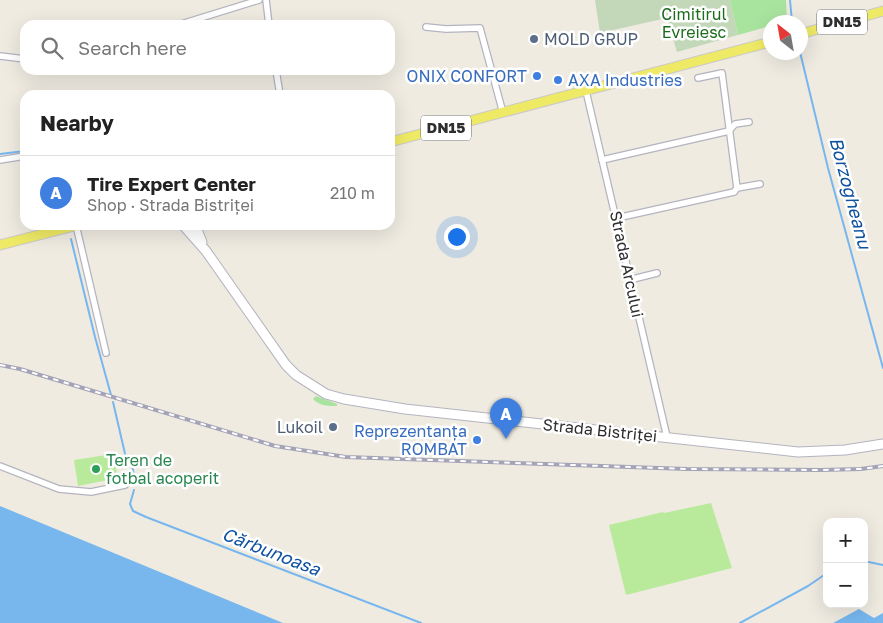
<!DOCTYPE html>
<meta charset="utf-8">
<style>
:root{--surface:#fff;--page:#f2f2f2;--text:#222;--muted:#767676;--line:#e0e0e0;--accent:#7c3aed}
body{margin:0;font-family:"Golos Text",sans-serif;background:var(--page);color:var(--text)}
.controls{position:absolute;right:15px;bottom:15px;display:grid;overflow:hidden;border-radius:10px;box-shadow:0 5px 20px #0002}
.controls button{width:45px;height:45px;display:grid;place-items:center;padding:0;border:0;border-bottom:1px solid var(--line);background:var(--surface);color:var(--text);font:25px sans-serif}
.compass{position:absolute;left:763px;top:15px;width:45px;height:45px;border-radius:50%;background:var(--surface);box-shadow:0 5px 20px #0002;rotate:329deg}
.you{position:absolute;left:456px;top:236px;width:18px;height:18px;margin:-12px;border:4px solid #fff;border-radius:50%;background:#1a73e8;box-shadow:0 0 0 8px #1a73e833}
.badge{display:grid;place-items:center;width:32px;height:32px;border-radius:50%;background:var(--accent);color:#fff;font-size:16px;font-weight:700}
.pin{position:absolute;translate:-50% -41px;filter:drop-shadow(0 1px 2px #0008)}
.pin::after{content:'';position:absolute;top:26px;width:18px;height:15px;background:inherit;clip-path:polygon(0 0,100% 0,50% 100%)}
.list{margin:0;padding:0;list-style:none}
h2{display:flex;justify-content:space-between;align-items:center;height:65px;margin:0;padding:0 20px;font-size:21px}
h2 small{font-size:16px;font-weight:400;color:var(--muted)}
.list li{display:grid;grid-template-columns:32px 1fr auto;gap:15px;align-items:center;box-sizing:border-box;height:75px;padding:0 20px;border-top:1px solid var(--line)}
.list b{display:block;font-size:19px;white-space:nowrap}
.list p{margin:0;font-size:16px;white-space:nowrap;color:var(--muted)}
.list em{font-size:16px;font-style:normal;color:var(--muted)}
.icon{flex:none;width:28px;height:28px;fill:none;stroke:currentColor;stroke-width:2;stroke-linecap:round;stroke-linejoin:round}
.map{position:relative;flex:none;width:883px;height:623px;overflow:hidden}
.search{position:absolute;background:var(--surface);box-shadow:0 5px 20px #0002;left:20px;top:20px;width:375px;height:55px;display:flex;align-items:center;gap:12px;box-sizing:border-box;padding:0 18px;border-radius:15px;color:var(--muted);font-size:19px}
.panel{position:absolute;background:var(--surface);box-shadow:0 5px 20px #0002;left:20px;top:90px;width:375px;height:140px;border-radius:15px}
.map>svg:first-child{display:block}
.green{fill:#a9e49f}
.cemetery{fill:#c2d8b8}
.pitch{fill:#b9ea9b}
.water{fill:#77b7ee}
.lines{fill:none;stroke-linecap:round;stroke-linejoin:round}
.stream{stroke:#77b7ee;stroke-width:2}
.street-casing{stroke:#b4b4c0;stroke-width:8}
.secondary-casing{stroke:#b4b4c0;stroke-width:11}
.primary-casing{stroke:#c9c9c9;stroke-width:11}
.street{stroke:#fff;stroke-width:5.5}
.secondary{stroke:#fff;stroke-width:9}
.primary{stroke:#efea65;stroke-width:9}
.rail-casing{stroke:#a4a3b7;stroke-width:4}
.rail{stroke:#fff;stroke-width:2;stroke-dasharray:5.5;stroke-linecap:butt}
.service-dot{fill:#5c6f8a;stroke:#fff;stroke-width:2}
.shop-dot{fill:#3f7fe0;stroke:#fff;stroke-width:2}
.leisure-dot{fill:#2e9e5b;stroke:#fff;stroke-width:2}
.labels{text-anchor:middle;stroke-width:5;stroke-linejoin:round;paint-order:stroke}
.shield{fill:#fff;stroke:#6d6d6d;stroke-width:1}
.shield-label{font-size:15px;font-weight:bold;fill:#2e2e2e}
.park-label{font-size:16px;fill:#1d6c1c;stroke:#fff}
.service-label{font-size:16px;fill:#4e5e75;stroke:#fff;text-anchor:start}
.shop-label{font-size:16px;fill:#366cbe;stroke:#fff;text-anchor:end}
.street-label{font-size:16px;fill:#2e2e2e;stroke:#fff}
.leisure-label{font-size:16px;fill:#27864d;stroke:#fff;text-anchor:start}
.water-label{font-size:18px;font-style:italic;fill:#1052a0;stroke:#fff}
</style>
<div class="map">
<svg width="883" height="623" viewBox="0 0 883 623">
<rect width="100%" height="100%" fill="#efebe1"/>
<!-- green -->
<g class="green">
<polygon points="730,0 786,0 787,22 770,22 770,26 738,35"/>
<path d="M316 396 337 404V406C329 406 319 406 313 399Z"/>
</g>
<!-- cemetery -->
<polygon class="cemetery" points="595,0 730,0 738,35 677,52 667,18 600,33"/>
<!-- pitch -->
<g class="pitch">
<polygon points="113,454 118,478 78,486 74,460"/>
<polygon points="711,503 732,568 626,595 609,525 663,512 664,513"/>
</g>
<!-- water -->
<g class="water">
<polygon points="0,506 283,623 0,623"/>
<polygon points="859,609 874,618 883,613 883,623 833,623"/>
</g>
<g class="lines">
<!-- stream -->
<g class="stream">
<polyline points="790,0 792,22"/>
<polyline points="800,52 828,168 883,368"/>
<polyline points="0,154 25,151"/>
<polyline points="71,239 95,337 111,395"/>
<polyline points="113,402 126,458 132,465 135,481"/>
<polyline points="134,490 130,504 133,511 146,517 421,623"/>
<polyline points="864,561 883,565"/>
<polyline points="740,623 808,586 827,573"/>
</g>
<!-- street casing -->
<g class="street-casing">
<g id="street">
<polyline points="266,0 269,25"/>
<polyline points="178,25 259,0"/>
<polyline points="426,27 446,29 480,28 503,113"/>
<polyline points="0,56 25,59"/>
<polyline points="276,70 280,95"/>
<polyline points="698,78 722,73 737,188"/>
<path d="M586 91C614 206 639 322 667 437"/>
<polyline points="0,160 25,156"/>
<polyline points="602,160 729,131 735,124 749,122"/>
<polyline points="617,218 734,192 737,188 760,184"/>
<polyline points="76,225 106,353"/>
<polyline points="629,280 657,273"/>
<polyline points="0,466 59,489 91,492 125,485"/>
</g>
</g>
<!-- secondary casing -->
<g class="secondary-casing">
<g id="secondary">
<polyline points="183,225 206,251 286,365 296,375 326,394 344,399 405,409 798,452 845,450 883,444"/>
<polyline points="195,225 202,242"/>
</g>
</g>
<!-- primary casing -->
<g class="primary-casing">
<g id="primary">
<polyline points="800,34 883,11"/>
<polyline points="390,142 770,42"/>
<polyline points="0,245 78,225"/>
</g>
</g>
<!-- street -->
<use href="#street" class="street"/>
<!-- secondary -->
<use href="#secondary" class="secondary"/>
<!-- primary -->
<use href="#primary" class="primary"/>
<!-- rail casing -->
<g class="rail-casing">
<polyline id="rail" points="0,365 20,369 275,446 346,457 687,469 821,470 861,469 883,466"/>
</g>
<!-- rail -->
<use href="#rail" class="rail"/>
</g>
<!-- markers -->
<g class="service-dot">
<circle cx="534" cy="39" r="5"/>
<circle cx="333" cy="427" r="5"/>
</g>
<g class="shop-dot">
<circle cx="537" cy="76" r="5"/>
<circle cx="558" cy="80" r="5"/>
<circle cx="477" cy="440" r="5"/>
</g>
<circle class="leisure-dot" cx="96" cy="469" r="5"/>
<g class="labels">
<!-- shield labels -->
<g class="shield">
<rect x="817" y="9.5" width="50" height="25" rx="4"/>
<rect x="421" y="115.5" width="50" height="25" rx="4"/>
</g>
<g class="shield-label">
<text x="842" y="27">DN15</text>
<text x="446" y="133">DN15</text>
</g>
<!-- park labels -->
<g class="park-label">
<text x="694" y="20">Cimitirul<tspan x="694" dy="18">Evreiesc</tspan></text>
</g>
<!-- service labels -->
<g class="service-label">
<text x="544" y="45">MOLD GRUP</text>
<text x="323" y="433" text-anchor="end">Lukoil</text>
</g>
<!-- shop labels -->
<g class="shop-label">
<text x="527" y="82">ONIX CONFORT</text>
<text x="568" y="86" text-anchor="start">AXA Industries</text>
<text x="467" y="437">Reprezentanța<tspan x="467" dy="18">ROMBAT</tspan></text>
</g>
<!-- street labels -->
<g class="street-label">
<text transform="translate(627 264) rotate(78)" y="6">Strada Arcului</text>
<text transform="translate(600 430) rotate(6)" y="6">Strada Bistriței</text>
</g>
<!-- leisure labels -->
<g class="leisure-label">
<text x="106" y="466">Teren de<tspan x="106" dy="18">fotbal acoperit</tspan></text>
</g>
<!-- water labels -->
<g class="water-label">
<text transform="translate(850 193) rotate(75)" y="6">Borzogheanu</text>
<text transform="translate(271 552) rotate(21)" y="6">Cărbunoasa</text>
</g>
</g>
</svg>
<div class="controls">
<button>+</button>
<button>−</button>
</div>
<svg class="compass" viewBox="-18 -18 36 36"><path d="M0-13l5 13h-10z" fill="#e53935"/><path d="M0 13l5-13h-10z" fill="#767676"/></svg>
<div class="you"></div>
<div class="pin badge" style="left:506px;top:439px;background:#3f7fe0">A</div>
<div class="search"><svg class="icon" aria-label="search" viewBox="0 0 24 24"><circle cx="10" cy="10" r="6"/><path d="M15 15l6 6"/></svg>Search here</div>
<section class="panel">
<h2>Nearby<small></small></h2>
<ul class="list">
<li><span class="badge" style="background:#3f7fe0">A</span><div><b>Tire Expert Center</b><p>Shop · Strada Bistriței</p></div><em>210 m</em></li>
</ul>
</section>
</div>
